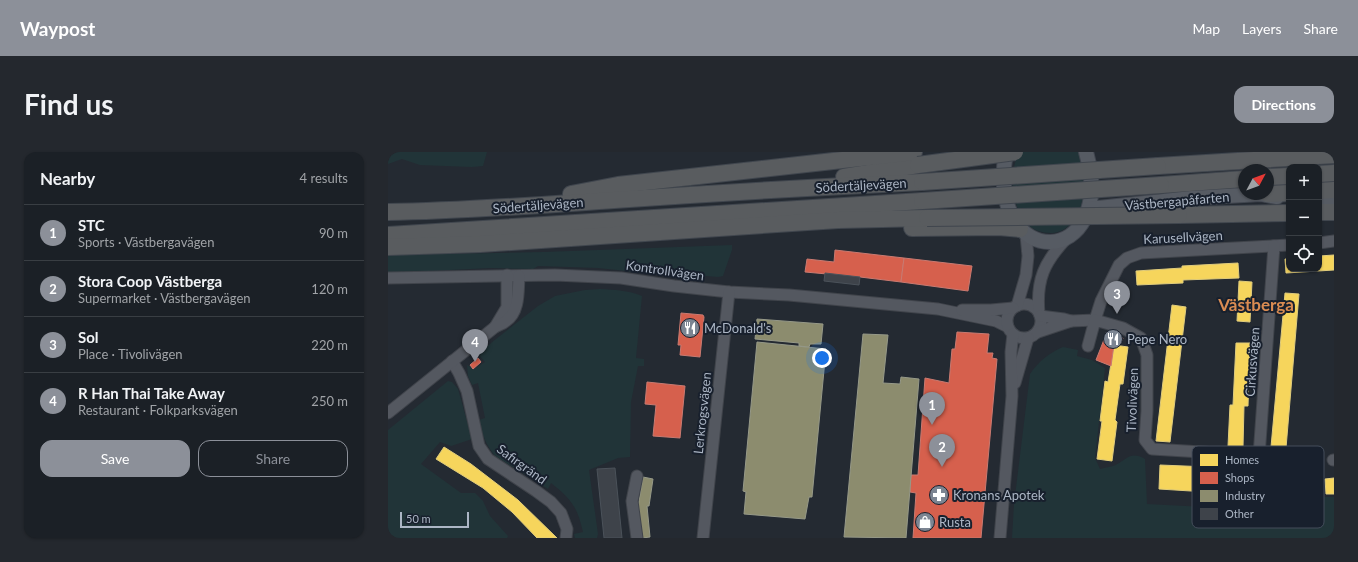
<!DOCTYPE html>
<meta charset="utf-8">
<style>
:root{--surface:#1b2026;--page:#24282e;--text:#f1f3f6;--muted:#a0a3a7;--line:#393e43;--accent:#8c9099}
body{margin:0;font-family:Lato,sans-serif;background:var(--page);color:var(--text)}
.controls{position:absolute;right:12px;top:12px;display:grid;overflow:hidden;border-radius:8px;box-shadow:0 1px 3px #0004}
.controls button{width:36px;height:36px;display:grid;place-items:center;padding:0;border:0;border-bottom:1px solid var(--line);background:var(--surface);color:var(--text);font:20px sans-serif}
.compass{position:absolute;left:850px;top:12px;width:36px;height:36px;border-radius:50%;background:var(--surface);box-shadow:0 1px 3px #0004;rotate:49deg}
.scale{position:absolute;left:12px;bottom:10px;width:69px;box-sizing:border-box;padding-left:4px;border:2px solid #acb6c5;border-top:0;font-size:11px;line-height:14px;white-space:nowrap;color:#acb6c5;-webkit-text-stroke:3px #18202d;paint-order:stroke}
.you{position:absolute;left:434px;top:206px;width:14px;height:14px;margin:-10px;border:3px solid #fff;border-radius:50%;background:#1a73e8;box-shadow:0 0 0 6px #1a73e833}
.badge{display:grid;place-items:center;width:26px;height:26px;border-radius:50%;background:var(--accent);color:#fff;font-size:13px;font-weight:700}
.pin{position:absolute;translate:-50% -33px;filter:drop-shadow(0 1px 2px #0008)}
.pin::after{content:'';position:absolute;top:21px;width:14px;height:12px;background:inherit;clip-path:polygon(0 0,100% 0,50% 100%)}
.list{margin:0;padding:0;list-style:none}
h2{display:flex;justify-content:space-between;align-items:center;height:52px;margin:0;padding:0 16px;font-size:17px}
h2 small{font-size:13px;font-weight:400;color:var(--muted)}
.list li{display:grid;grid-template-columns:26px 1fr auto;gap:12px;align-items:center;box-sizing:border-box;height:56px;padding:0 16px;border-top:1px solid var(--line)}
.list b{display:block;font-size:15px;white-space:nowrap}
.list p{margin:0;font-size:13px;white-space:nowrap;color:var(--muted)}
.list em{font-size:13px;font-style:normal;color:var(--muted)}
.actions{display:flex;gap:8px;padding:12px 16px}
.actions a{flex:1;padding:9px 0;border:1px solid var(--accent);border-radius:12px;text-align:center;font-size:14px;color:var(--accent)}
.actions .main{background:var(--accent);color:#fff}
.icon{flex:none;width:22px;height:22px;fill:none;stroke:currentColor;stroke-width:2;stroke-linecap:round;stroke-linejoin:round}
.map{position:relative;flex:none;width:946px;height:386px;overflow:hidden;border-radius:12px}
header{display:flex;align-items:center;gap:24px;box-sizing:border-box;height:56px;padding:0 20px;background:var(--accent);color:#fff}
header strong{font-size:19px}
nav{display:flex;gap:22px;margin-inline-start:auto;font-size:14px}
.intro{display:flex;align-items:center;justify-content:space-between;box-sizing:border-box;height:96px;padding:0 24px}
h1{margin:0;font-size:28px}
.button{padding:10px 18px;border-radius:12px;background:var(--accent);color:#fff;font-size:14px;font-weight:700}
main{display:flex;gap:24px;padding:0 24px}
aside{flex:1;background:var(--surface);border-radius:12px;box-shadow:0 1px 3px #0004}
.map>svg:first-child{display:block}
.green{fill:#213438}
.homes{fill:#f6d55c;stroke:#e0cc7c}
.shops{fill:#d6604d;stroke:#c97a71}
.industry{fill:#8c8c6e;stroke:#969988}
.building{fill:#3e434a;stroke:#4b525a}
.lines{fill:none;stroke-linecap:round;stroke-linejoin:round}
.minor-casing{stroke:#40444b;stroke-width:13}
.major-casing{stroke:#41464f;stroke-width:16}
.highway-casing{stroke:#40464e;stroke-width:18}
.minor{stroke:#545860;stroke-width:11}
.major{stroke:#565b63;stroke-width:14}
.highway{stroke:#595c5f;stroke-width:16}
.highway-bridge-casing{stroke:#40464e;stroke-width:18;stroke-linecap:butt}
.highway-bridge{stroke:#595c5f;stroke-width:16}
.labels{text-anchor:middle;stroke-width:4;stroke-linejoin:round;paint-order:stroke}
.street-label{font-size:13px;fill:#acb6c5;stroke:#18202d}
.poi-label{font-size:13px;fill:#acb6c5;stroke:#18202d;text-anchor:start}
.district-label{font-size:17px;font-weight:bold;fill:#da8c52;stroke:#18202d}
.key{fill:#18202d;stroke:#444d5b;stroke-width:1}
.key-label{font-size:11px;fill:#acb6c5}
</style>
<header>
<strong>Waypost</strong>
<nav><a>Map</a><a>Layers</a><a>Share</a></nav>
</header>
<div class="intro"><h1>Find us</h1><a class="button">Directions</a></div>
<main>
<aside>
<h2>Nearby<small>4 results</small></h2>
<ul class="list">
<li><span class="badge">1</span><div><b>STC</b><p>Sports · Västbergavägen</p></div><em>90 m</em></li>
<li><span class="badge">2</span><div><b>Stora Coop Västberga</b><p>Supermarket · Västbergavägen</p></div><em>120 m</em></li>
<li><span class="badge">3</span><div><b>Sol</b><p>Place · Tivolivägen</p></div><em>220 m</em></li>
<li><span class="badge">4</span><div><b>R Han Thai Take Away</b><p>Restaurant · Folkparksvägen</p></div><em>250 m</em></li>
</ul>
<div class="actions"><a class="main">Save</a><a>Share</a></div>
</aside>
<div class="map">
<svg width="946" height="386" viewBox="0 0 946 386">
<rect width="100%" height="100%" fill="#242a32"/>
<!-- green -->
<g class="green">
<polygon points="0,0 99,0 95,14 84,15 32,13 14,7 0,12"/>
<path d="M631 0H690L691 2C693 10 696 20 696 29 697 50 689 78 665 81 658 81 650 80 644 76 641 75 639 70 636 67 622 48 621 22 631 0Z"/>
<polygon points="344,93 344,98 335,124 330,125 318,124 314,127 210,116 150,114 145,117 103,116 0,121 0,103 156,100"/>
<path d="M212 137C227 138 240 138 254 144L248 206 256 207V214H250L243 250 242 305 230 306 201 318 210 382 209 386H187L186 382 195 380C189 354 183 347 163 331L160 337 107 304C98 293 94 282 91 268L97 266 90 231 84 233 80 224 79 213 86 217 97 210 90 202 108 187 150 154 167 144 197 138Z"/>
<path d="M675 195 690 198 689 204 704 208 717 216 707 306 712 317C716 316 721 315 725 314 739 309 741 298 757 307L759 352 817 355 859 342 889 340 900 342 903 322 931 318 933 345H946V386H624L626 352 642 222C651 209 661 201 675 195Z"/>
<polygon points="60,229 64,230 70,237 84,287 63,294 52,290 33,312 73,341 87,341 95,349 102,364 120,384 119,386 0,386 0,278"/>
</g>
<!-- homes -->
<g class="homes">
<polygon points="946,103 946,118 898,121 897,107 901,107 901,117 931,117 931,104"/>
<polygon points="850,111 851,126 795,128 795,131 749,133 748,119 794,116 794,114"/>
<polygon points="851,129 864,130 862,170 849,169"/>
<polygon points="897,141 911,142 898,296 883,295"/>
<polygon points="784,153 798,155 782,290 768,289"/>
<polygon points="848,191 862,191 860,254 856,254 855,295 840,294 842,253 845,253"/>
<polygon points="726,193 740,195 735,232 732,232 727,268 729,270 724,309 709,307 714,269 712,269 717,229 720,230"/>
<polygon points="56,295 83,312 130,348 169,386 149,386 124,360 95,336 48,307"/>
<polygon points="772,313 821,315 819,340 771,337"/>
<polygon points="946,326 946,342 938,342 937,327"/>
</g>
<!-- shops -->
<g class="shops">
<polygon points="447,98 516,106 513,130 472,125 417,120 419,107 446,110"/>
<polygon points="516,106 584,114 580,139 513,130"/>
<polygon points="293,161 315,163 316,165 312,205 292,203 293,193 290,193"/>
<polygon points="569,180 601,182 599,201 605,201 604,206 609,207 593,386 525,386 528,341 522,340 522,331 523,323 530,323 537,226 561,231 564,197 567,197"/>
<polygon points="719,180 735,186 732,193 726,193 723,214 708,208"/>
<polygon points="90,206 93,210 85,217 82,213"/>
<polygon points="259,230 297,234 292,286 265,284 268,253 257,252"/>
</g>
<!-- industry -->
<g class="industry">
<polygon points="369,167 435,172 433,192 422,192 421,195 411,194 411,191 367,187"/>
<polygon points="475,182 500,183 495,231 512,232 513,225 531,227 518,386 456,385"/>
<polygon points="369,190 438,197 424,345 421,345 417,367 356,362 358,340 355,339"/>
<polygon points="255,325 265,327 261,354 259,354 262,385 254,386 250,355"/>
</g>
<!-- building -->
<g class="building">
<polygon points="437,121 472,125 471,133 436,129"/>
<polygon points="227,316 234,386 216,386 209,317"/>
</g>
<g class="lines">
<!-- minor casing -->
<g class="minor-casing">
<g id="minor">
<polyline points="931,91 946,89"/>
<polyline points="0,126 167,123 233,126 286,134 341,140 401,143 550,157 608,169 620,175"/>
<circle cx="636" cy="169" r="17"/>
<polyline points="629,154 638,123 640,104 638,83"/>
<polyline points="574,158 603,158 625,156"/>
<path d="M651 161C648 128 656 110 679 86"/>
<polyline points="683,169 707,168 713,149 731,113 739,106 753,101 901,93"/>
<polyline points="107,175 119,155 119,123"/>
<polyline points="650,180 683,169 676,167 652,164"/>
<polyline points="700,194 707,168 735,176 753,186 759,203 759,259 757,288 764,297 897,305"/>
<polyline points="64,209 71,221 79,239 91,294 100,307 148,339 163,350 173,361 179,377 178,386"/>
<polyline points="627,231 640,186"/>
<path d="M0 261 107 175C110 173 115 172 118 169 132 160 130 138 131 124"/>
<polyline points="871,304 886,94"/>
<polyline points="945,308 946,308"/>
<polyline points="249,386 244,349 249,324"/>
<polyline points="315,386 341,140"/>
<polyline points="612,386 624,244 623,200 625,182"/>
</g>
</g>
<!-- major casing -->
<g class="major-casing">
<g id="major">
<path d="M618 0C597 123 731 117 698 0"/>
<polyline points="931,48 946,47"/>
<polyline points="701,57 804,46 873,42 889,45"/>
</g>
</g>
<!-- highway casing -->
<g class="highway-casing">
<g id="highway">
<polyline points="770,14 946,3"/>
<polyline points="931,22 946,21"/>
<polyline points="456,25 530,13"/>
<polyline points="880,25 901,24"/>
<polyline points="773,33 856,27"/>
<polyline points="931,39 946,38"/>
<polyline points="183,42 230,33 526,0"/>
<polyline points="880,42 901,41"/>
<path d="M0 60C75 59 151 53 226 48 329 41 431 35 534 30"/>
<polyline points="931,60 946,60"/>
<polyline points="791,63 901,61"/>
<polyline points="524,76 611,75 632,77"/>
<polyline points="0,83 534,49"/>
<polyline points="0,95 92,92 450,68 539,66"/>
</g>
</g>
<!-- minor -->
<use href="#minor" class="minor"/>
<!-- major -->
<use href="#major" class="major"/>
<!-- highway -->
<use href="#highway" class="highway"/>
<!-- highway-bridge casing -->
<g class="highway-bridge-casing">
<g id="highway-bridge">
<polyline points="530,13 627,0"/>
<polyline points="534,30 770,14"/>
<polyline points="534,49 773,33"/>
<polyline points="539,66 791,63"/>
</g>
</g>
<!-- highway-bridge -->
<use href="#highway-bridge" class="highway-bridge"/>
</g>
<!-- icons -->
<defs>
<g id="restaurant-disc" transform="scale(1)"><circle r="9.5" fill="#7c8592" stroke="#18202d"/><path d="M-5-6h1v4h1v-4h1v4h1v-4h1v5L-1.5 .5V6h-2V.5L-5-1ZM5-6V6H3V1.5H1.5Q1.5-4 5-6Z" fill="#fff"/></g>
<g id="pharmacy-disc" transform="scale(1)"><circle r="9.5" fill="#7c8592" stroke="#18202d"/><path d="M-2-6h4v4h4v4h-4v4h-4v-4h-4v-4h4Z" fill="#fff"/></g>
<g id="shop-disc" transform="scale(1)"><circle r="9.5" fill="#7c8592" stroke="#18202d"/><path d="M-5-2.5h2.3a2.7 3.5 0 0 1 5.4 0H5L5.5 6h-11ZM-1.5-2.5h3a1.5 2.3 0 0 0-3 0Z" fill="#fff"/></g>
</defs>
<g fill-rule="evenodd">
<use href="#restaurant-disc" x="302" y="176"/>
<use href="#restaurant-disc" x="725" y="187"/>
<use href="#pharmacy-disc" x="551" y="343"/>
<use href="#shop-disc" x="537" y="370"/>
</g>
<g class="labels">
<!-- street labels -->
<g class="street-label">
<text transform="translate(473 33) rotate(-3)" y="5">Södertäljevägen</text>
<text transform="translate(789 49) rotate(-5)" y="5">Västbergapåfarten</text>
<text transform="translate(150 53) rotate(-4)" y="5">Södertäljevägen</text>
<text transform="translate(795 85) rotate(-3)" y="5">Karusellvägen</text>
<text transform="translate(277 118) rotate(8)" y="5">Kontrollvägen</text>
<text transform="translate(864 210) rotate(-86)" y="5">Cirkusvägen</text>
<text transform="translate(744 248) rotate(-88)" y="5">Tivolivägen</text>
<text transform="translate(314 261) rotate(-84)" y="5">Lerkrogsvägen</text>
<text transform="translate(134 312) rotate(36)" y="5">Safirgränd</text>
</g>
<!-- poi labels -->
<g class="poi-label">
<text x="316" y="181">McDonald's</text>
<text x="739" y="192">Pepe Nero</text>
<text x="565" y="348">Kronans Apotek</text>
<text x="551" y="375">Rusta</text>
</g>
<!-- district labels -->
<g class="district-label">
<text x="868" y="159">Västberga</text>
</g>
</g>
<!-- legend -->
<rect x="804" y="294" width="132" height="82" rx="6" class="key"/>
<rect x="812" y="302" width="18" height="12" fill="#f6d55c"/>
<rect x="812" y="320" width="18" height="12" fill="#d6604d"/>
<rect x="812" y="338" width="18" height="12" fill="#8c8c6e"/>
<rect x="812" y="356" width="18" height="12" fill="#3e434a"/>
<g class="key-label">
<text x="837" y="312">Homes</text>
<text x="837" y="330">Shops</text>
<text x="837" y="348">Industry</text>
<text x="837" y="366">Other</text>
</g>
</svg>
<div class="controls">
<button>+</button>
<button>−</button>
<button><svg class="icon" aria-label="locate" viewBox="0 0 24 24"><circle cx="12" cy="12" r="6"/><path d="M12 2v4M12 18v4M2 12h4M18 12h4"/></svg></button>
</div>
<svg class="compass" viewBox="-18 -18 36 36"><path d="M0-13l5 13h-10z" fill="#e53935"/><path d="M0 13l5-13h-10z" fill="#a0a3a7"/></svg>
<div class="scale">50 m</div>
<div class="you"></div>
<div class="pin badge" style="left:544px;top:273px">1</div>
<div class="pin badge" style="left:554px;top:315px">2</div>
<div class="pin badge" style="left:729px;top:162px">3</div>
<div class="pin badge" style="left:87px;top:210px">4</div>
</div>
</main>
